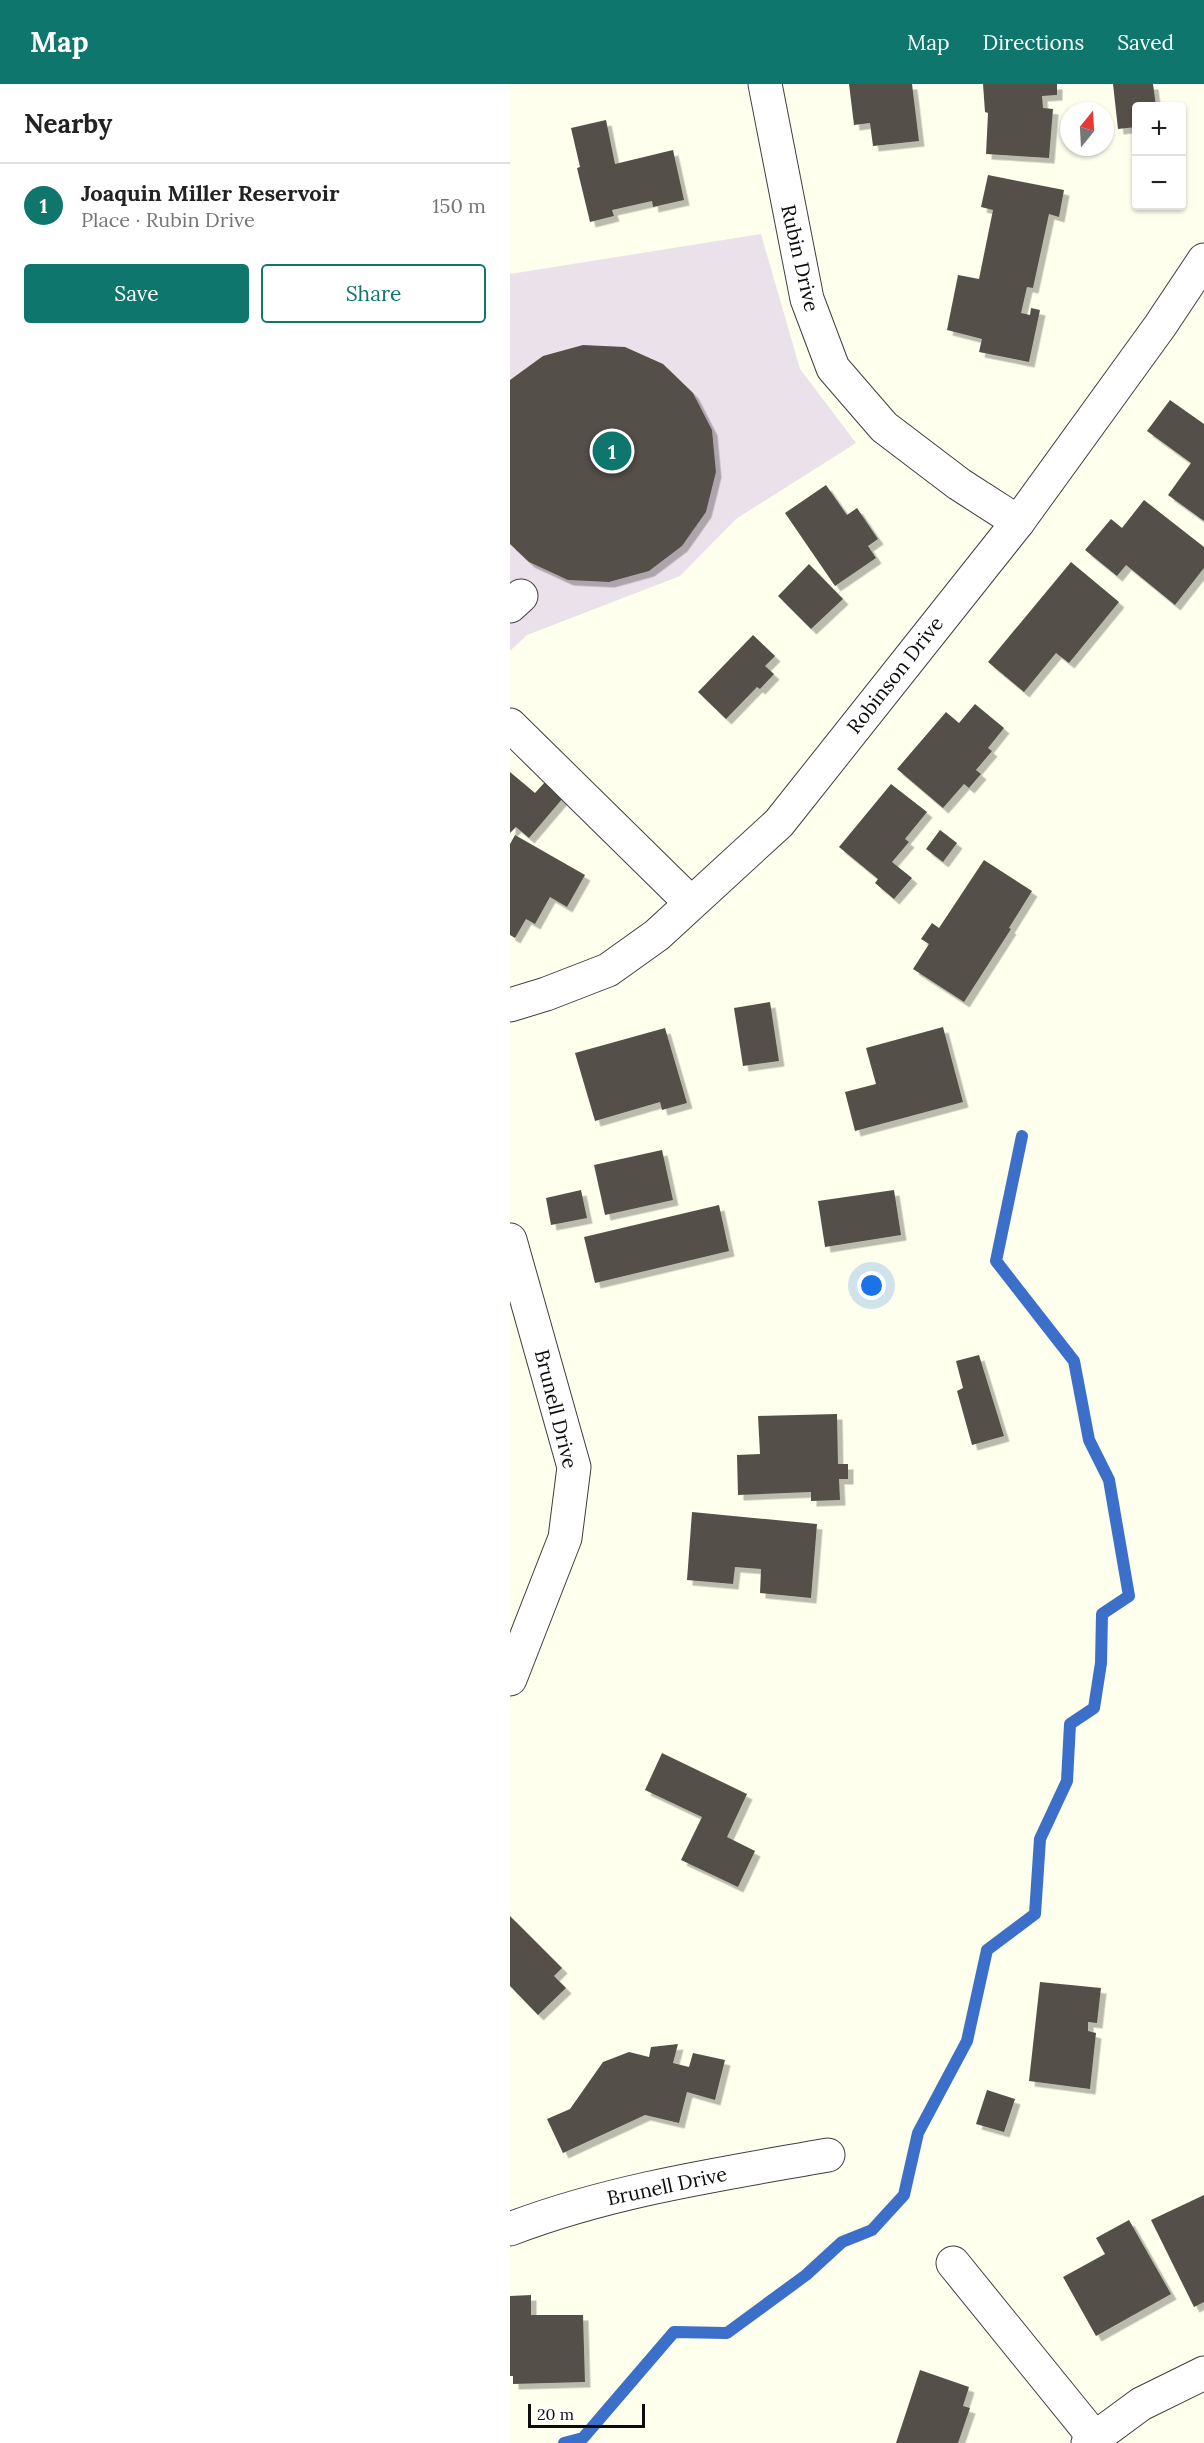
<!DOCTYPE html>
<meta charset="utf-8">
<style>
:root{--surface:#fff;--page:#f2f2f2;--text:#222;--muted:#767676;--line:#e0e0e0;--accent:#0f766e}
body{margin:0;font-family:Lora,serif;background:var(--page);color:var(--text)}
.controls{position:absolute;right:18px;top:18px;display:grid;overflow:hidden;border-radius:6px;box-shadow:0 2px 4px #0004}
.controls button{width:54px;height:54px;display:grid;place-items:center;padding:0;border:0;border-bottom:2px solid var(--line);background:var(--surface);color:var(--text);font:30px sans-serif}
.compass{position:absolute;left:550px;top:18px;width:54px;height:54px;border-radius:50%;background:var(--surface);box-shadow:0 2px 4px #0004;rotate:18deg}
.scale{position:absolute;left:18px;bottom:15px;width:117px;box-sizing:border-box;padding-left:6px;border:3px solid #0c0c0c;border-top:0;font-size:16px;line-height:21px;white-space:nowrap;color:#0c0c0c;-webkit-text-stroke:4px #fff;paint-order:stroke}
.you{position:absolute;left:362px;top:1202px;width:21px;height:21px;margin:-15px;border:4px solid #fff;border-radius:50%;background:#1a73e8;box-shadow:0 0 0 9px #1a73e833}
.badge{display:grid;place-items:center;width:39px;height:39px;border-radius:50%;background:var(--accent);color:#fff;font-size:20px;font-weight:700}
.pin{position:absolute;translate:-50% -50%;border:3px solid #fff;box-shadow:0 2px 6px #0006}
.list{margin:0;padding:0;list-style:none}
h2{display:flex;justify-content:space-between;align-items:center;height:78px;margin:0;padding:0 24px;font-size:26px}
h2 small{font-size:20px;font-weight:400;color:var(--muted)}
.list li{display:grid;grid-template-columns:39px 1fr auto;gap:18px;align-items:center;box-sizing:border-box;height:84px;padding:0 24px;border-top:2px solid var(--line)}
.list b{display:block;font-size:22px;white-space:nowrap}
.list p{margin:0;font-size:20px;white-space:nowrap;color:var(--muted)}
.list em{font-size:20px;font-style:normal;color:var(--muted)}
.actions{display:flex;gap:12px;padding:18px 24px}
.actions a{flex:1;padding:14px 0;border:2px solid var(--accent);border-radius:6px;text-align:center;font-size:21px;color:var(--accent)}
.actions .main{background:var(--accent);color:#fff}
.map{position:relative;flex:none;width:694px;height:2359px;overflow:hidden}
header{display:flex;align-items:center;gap:36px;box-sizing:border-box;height:84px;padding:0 30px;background:var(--accent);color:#fff}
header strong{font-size:28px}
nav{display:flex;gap:33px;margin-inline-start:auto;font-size:21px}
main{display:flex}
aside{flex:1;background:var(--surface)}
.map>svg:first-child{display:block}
.industrial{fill:#ebe1ea}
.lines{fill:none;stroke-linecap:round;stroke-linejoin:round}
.stream{stroke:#3b6fca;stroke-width:12}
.building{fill:#555049;filter:url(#shadow)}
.minor-casing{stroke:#3f3f3f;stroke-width:35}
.minor{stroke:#fff;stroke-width:33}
.labels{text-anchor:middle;stroke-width:6;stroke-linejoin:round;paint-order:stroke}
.street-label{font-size:20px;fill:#0c0c0c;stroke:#fff}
</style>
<header>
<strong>Map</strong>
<nav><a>Map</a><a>Directions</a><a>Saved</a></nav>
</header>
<main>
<aside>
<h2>Nearby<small></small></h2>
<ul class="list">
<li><span class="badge">1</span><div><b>Joaquin Miller Reservoir</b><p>Place · Rubin Drive</p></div><em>150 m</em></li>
</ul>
<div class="actions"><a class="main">Save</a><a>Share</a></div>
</aside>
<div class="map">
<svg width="694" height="2359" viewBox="0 0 694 2359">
<defs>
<filter id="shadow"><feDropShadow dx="5.5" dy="5.5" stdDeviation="0" flood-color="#0004"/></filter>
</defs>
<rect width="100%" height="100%" fill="#feffec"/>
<!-- industrial -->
<polygon class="industrial" points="251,150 290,285 346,359 226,435 170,492 17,551 0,567 0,190"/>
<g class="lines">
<!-- stream -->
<polyline class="stream" points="54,2359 73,2354 164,2248 217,2249 296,2191 332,2158 362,2146 394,2111 408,2049 457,1957 477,1866 525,1830 530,1755 557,1697 560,1640 584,1624 591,1579 592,1530 619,1512 599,1396 579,1356 564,1277 486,1177 512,1052"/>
</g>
<!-- building -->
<g class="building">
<polygon points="339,0 402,0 409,57 363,62 360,39 344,41"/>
<polygon points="473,0 547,0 547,11 532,12 533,24 543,25 539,74 476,70 478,29 475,28"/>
<polygon points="603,0 643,0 646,22 626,22 626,43 608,45"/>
<polygon points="96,36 105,80 163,66 174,116 143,123 142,117 102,126 104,132 80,138 67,84 70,83 61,44"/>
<polygon points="478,91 554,106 549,133 539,130 523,204 517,203 511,229 520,231 521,224 530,226 519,278 469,268 472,255 437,246 448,191 469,195 483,126 471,123"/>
<polygon points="73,261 115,263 153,280 183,309 202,346 206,388 196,428 172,462 139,487 99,498 58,496 19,478 0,460 0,296 33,272"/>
<polygon points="660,316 694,340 694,437 658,411 681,379 637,347"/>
<polygon points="316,401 337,431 347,424 368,455 358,462 366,474 325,502 275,429"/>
<polygon points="634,416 694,463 694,484 665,521 616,481 607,492 575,466 601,435 612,444"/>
<polygon points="561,478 609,518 559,579 546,569 514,608 478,578"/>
<polygon points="299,480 333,515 301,545 268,512"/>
<polygon points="243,551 265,572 255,582 264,590 250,605 247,603 216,635 188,608"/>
<polygon points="465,620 494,644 478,664 482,667 466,686 471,690 459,704 454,700 433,724 387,685 436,628 449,639"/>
<polygon points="0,688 25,709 35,698 53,714 19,754 6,743 0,749"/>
<polygon points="381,700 417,728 395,755 399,758 382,778 402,794 384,815 365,799 368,795 329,763"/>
<polygon points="430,746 447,759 433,778 416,765"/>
<polygon points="5,751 75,791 57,823 40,813 25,840 16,835 5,854 0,851 0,760"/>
<polygon points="474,776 522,807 499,844 501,845 454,918 403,885 419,860 411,855 422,839 429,844"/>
<polygon points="260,918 269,977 233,982 224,924"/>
<polygon points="433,943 453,1018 345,1047 335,1008 366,1000 356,964"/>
<polygon points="155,944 177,1019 152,1026 150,1018 85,1037 65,969"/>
<polygon points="152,1066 163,1116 95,1131 84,1081"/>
<polygon points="71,1106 77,1134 41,1141 36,1114"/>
<polygon points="384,1106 391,1151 315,1163 308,1117"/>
<polygon points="209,1121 219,1167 85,1199 74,1153"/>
<polygon points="469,1271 494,1352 462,1361 447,1307 453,1304 446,1277"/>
<polygon points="327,1330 328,1380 338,1380 338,1395 329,1395 330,1416 301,1417 301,1408 228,1411 227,1371 250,1370 248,1332"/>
<polygon points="182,1428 307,1440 301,1514 250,1509 251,1485 225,1483 223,1500 177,1496"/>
<polygon points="152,1669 237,1710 217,1753 245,1767 228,1803 171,1776 192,1733 135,1706"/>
<polygon points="0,1832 52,1884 44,1892 56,1904 28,1931 0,1902"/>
<polygon points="530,1898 591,1904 587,1939 578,1938 578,1947 586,1949 580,2005 519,1997"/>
<polygon points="168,1960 163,1979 179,1983 183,1969 215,1976 205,2016 177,2008 169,2039 135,2031 53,2069 37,2035 60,2025 93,1978 119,1968 139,1973 141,1963"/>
<polygon points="477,2006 505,2015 494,2048 466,2040"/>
<polygon points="694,2111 694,2218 684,2223 641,2136"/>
<polygon points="619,2136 661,2210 586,2252 553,2193 595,2170 586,2154"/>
<polygon points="21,2211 21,2231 73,2231 75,2298 3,2300 3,2292 0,2292 0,2212"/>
<polygon points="410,2286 459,2303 453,2322 460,2324 448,2359 386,2359"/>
</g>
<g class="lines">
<!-- minor casing -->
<g class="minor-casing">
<g id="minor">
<polyline points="255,0 297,215 323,284 374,343 449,400 508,438"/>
<polyline points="0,522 11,512"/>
<polyline points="0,641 181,819"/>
<polyline points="0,921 36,910 98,886 147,851 269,739 508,438 650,242 694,176"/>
<polyline points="0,1156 64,1383 55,1454 0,1595"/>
<path d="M0 2145C102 2106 211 2090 318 2071"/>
<polyline points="443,2179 584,2353"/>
<polyline points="578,2359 631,2320 694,2289"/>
</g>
</g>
<!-- minor -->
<use href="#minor" class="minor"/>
</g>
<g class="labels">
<!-- street labels -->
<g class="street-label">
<text transform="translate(290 174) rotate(77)" y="7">Rubin Drive</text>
<text transform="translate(385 591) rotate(-52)" y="7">Robinson Drive</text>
<text transform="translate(46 1325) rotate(76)" y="7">Brunell Drive</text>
<text transform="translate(157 2102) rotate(-12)" y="7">Brunell Drive</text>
</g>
</g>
</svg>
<div class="controls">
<button>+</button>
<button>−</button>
</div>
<svg class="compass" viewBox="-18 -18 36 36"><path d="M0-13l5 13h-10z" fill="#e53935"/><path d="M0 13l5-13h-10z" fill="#767676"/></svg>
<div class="scale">20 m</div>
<div class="you"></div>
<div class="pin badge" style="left:102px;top:367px">1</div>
</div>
</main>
